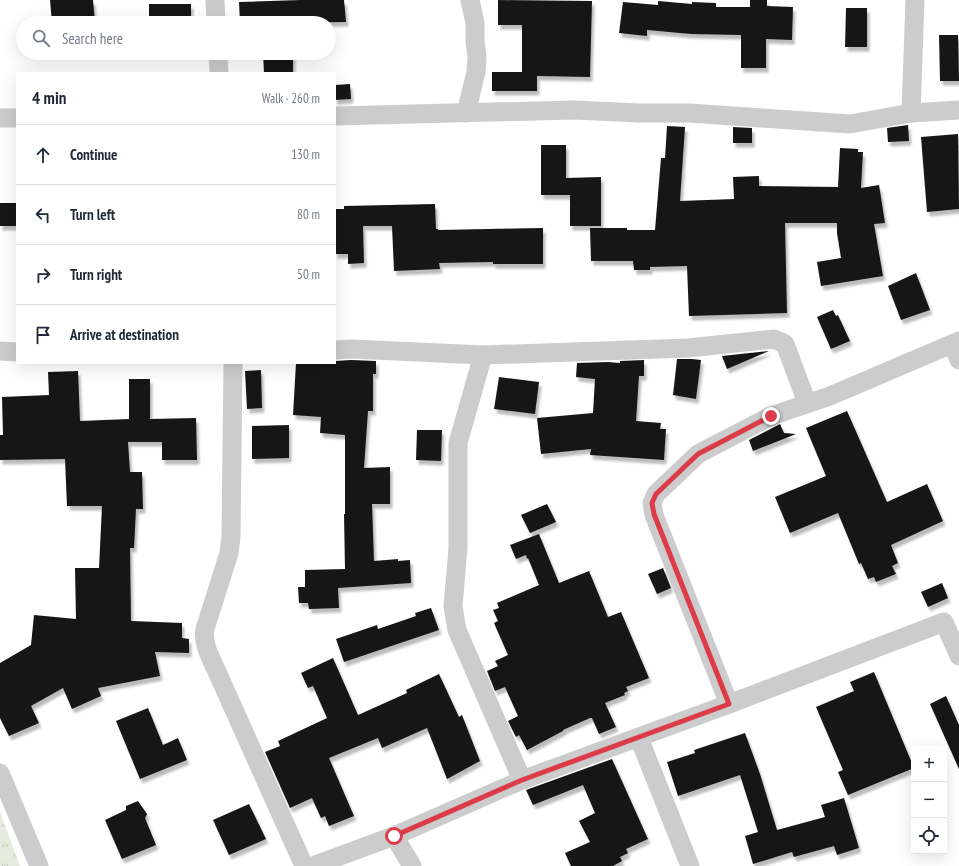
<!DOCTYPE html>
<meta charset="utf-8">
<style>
:root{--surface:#fff;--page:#f6f6f7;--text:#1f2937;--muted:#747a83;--line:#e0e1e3}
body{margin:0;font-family:"PT Sans Narrow",sans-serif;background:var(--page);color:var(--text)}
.controls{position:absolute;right:12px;bottom:12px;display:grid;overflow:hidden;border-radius:0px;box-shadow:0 4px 16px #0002}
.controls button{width:36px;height:36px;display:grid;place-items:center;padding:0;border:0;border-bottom:1px solid var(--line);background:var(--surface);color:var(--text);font:20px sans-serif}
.stop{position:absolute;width:12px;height:12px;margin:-9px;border:3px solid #dc3c48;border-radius:50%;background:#fff}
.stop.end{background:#dc3c48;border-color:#fff;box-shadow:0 1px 4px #0008}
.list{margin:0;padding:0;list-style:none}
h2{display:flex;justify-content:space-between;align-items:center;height:52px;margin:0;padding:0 16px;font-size:17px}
h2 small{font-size:13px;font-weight:400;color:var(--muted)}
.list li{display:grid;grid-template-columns:26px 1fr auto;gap:12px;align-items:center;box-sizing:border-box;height:60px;padding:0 16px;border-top:1px solid var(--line)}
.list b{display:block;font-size:15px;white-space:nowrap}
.list em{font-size:13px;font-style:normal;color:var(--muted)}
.icon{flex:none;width:22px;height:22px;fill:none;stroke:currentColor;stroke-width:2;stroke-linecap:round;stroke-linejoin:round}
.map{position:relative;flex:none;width:959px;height:866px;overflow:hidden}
.search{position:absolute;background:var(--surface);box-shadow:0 4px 16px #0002;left:16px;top:16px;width:320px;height:44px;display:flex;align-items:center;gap:10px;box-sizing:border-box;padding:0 14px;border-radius:22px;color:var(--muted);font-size:15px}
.panel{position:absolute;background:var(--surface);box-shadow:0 4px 16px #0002;left:16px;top:72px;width:320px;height:292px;border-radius:0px}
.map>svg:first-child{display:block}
.grass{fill:url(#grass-tufts)}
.building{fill:#161616;filter:url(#shadow)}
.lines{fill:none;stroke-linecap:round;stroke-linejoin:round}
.minor{stroke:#ccc;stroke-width:19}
.route{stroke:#dc3c48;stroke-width:5}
</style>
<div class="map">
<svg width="959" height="866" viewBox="0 0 959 866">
<defs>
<pattern id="grass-tufts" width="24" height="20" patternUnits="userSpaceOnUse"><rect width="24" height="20" fill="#e5ecde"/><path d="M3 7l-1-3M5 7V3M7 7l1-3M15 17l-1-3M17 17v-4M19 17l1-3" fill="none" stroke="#c5cbbf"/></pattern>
<filter id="shadow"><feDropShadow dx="2.5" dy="4.5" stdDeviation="1" flood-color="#0004"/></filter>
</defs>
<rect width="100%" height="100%" fill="#fff"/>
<!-- grass -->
<polygon class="grass" points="0,812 20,866 0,866"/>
<!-- building -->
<g class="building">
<polygon points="50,0 93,0 95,23 52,23"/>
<polygon points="300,0 344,0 346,22 240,23 239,2"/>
<polygon points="498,0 592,1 590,77 537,76 537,91 492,91 492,72 522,72 522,25 498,25"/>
<polygon points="750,0 767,0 767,6 793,7 792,40 766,39 766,68 741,68 741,35 691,34 647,30 647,36 619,33 623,2 658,5 658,1 692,4 692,2 716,3 716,7 750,7"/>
<rect x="149" y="4" width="42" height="19"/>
<polygon points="846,8 867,8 867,47 845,47"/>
<polygon points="939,35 958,35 959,81 940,81"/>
<polygon points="263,53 293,53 293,73 264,73"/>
<polygon points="350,84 351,99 335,100 335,85"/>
<polygon points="908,125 909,141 888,142 887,128"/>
<polygon points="667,126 685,127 680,201 734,199 733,177 759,176 759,186 838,187 840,148 858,149 858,152 863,152 861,188 879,185 885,223 874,224 883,276 821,286 817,262 841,258 837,233 837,223 785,223 787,313 689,316 687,266 650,267 650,270 634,270 633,261 591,261 590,228 627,228 627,230 655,230 661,158 665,158"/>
<polygon points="733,127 752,128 752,143 733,143"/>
<polygon points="958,134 959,209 927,212 921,137"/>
<polygon points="541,145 566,145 566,178 601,177 601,226 570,226 570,195 541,195"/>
<rect x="0" y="203" width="17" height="23"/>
<polygon points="435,204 436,229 438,229 438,230 543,228 543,264 493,264 493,262 439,263 440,269 394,271 392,226 363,226 364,263 348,264 348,254 335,254 335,209 344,209 344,206"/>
<polygon points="916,273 930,310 901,320 888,286"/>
<polygon points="833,310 836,316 838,315 850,341 831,349 817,317"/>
<polygon points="769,351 727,369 722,356"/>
<polygon points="677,359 692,359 701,360 696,399 673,395"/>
<polygon points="351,360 376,361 376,374 373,374 373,411 368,411 364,468 390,467 390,504 372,504 374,561 398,559 398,561 410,560 411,583 338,588 339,608 309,609 308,603 299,603 298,587 305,587 305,570 345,569 344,514 345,514 345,435 320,433 321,417 293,415 296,363 335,363 335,361"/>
<polygon points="644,360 644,376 639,376 636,421 661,423 660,429 666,429 664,460 590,455 591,449 541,454 537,418 593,413 595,379 576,377 577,363 608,362 620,363 620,361"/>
<polygon points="261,370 262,408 247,409 245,371"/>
<polygon points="78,371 80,421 129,419 129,379 150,379 150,419 196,418 197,460 162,460 162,442 128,442 130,472 142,472 143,509 136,509 134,548 130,548 131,621 182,623 182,638 189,639 189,653 155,652 160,676 98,688 101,696 72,709 63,688 31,706 39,723 9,736 0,718 0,663 31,645 34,615 76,619 75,568 99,568 102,506 67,506 65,459 0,460 0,435 3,435 2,397 49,395 48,372"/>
<polygon points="499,377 539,382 535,414 494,409"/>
<polygon points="847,411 887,502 927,484 943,521 891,545 898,563 892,566 896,574 876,582 874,577 868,579 861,563 859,564 838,513 790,533 775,497 826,476 806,428"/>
<polygon points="780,424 784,433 796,434 753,451 749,440"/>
<polygon points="289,425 289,458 252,459 252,426"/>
<polygon points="417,430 442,430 441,461 416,460"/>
<polygon points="547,504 556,522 530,533 521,515"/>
<polygon points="539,534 559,583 589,571 608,617 621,612 649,678 626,687 628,691 624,693 625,695 605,703 616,727 599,734 592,718 590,718 563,730 563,731 527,750 519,735 516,737 508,721 518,716 505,687 495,691 487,671 498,666 495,661 508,655 494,623 498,621 493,610 499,608 497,603 539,585 528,558 527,559 526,555 516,559 510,545"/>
<polygon points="663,568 671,588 657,594 648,574"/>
<polygon points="942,583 948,598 928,607 921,592"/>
<polygon points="431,608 439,630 344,662 336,639 377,625 378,629 416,616 415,613"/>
<polygon points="333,658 358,715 407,693 406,690 439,674 459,717 462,715 480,761 447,779 427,728 382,748 378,738 329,758 354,816 329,826 325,816 321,818 312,798 290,808 265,752 280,746 278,741 327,718 313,686 308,688 301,673"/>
<polygon points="874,672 914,768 848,795 838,772 843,770 816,707 854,691 850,682"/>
<polygon points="946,696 959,725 959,769 930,704"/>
<polygon points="148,708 163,745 178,738 187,760 140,779 116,721"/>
<polygon points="745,733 760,774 777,830 825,817 821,805 844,798 859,848 837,855 834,846 794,857 792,852 753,864 745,836 758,832 740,775 678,796 667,762 695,753 694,750"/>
<polygon points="612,759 648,839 626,849 628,853 620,857 622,861 613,866 571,866 565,853 590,842 579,821 595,813 583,785 533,805 526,790"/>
<polygon points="138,801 147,814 145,818 156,845 122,859 105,820 126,810 126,806"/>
<polygon points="249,804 266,839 229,855 213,820"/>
</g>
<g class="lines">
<!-- minor -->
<g class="minor">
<polyline points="215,0 216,23"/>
<polyline points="915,0 911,113 959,110"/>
<polyline points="218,53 219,73"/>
<polyline points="466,113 476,72 477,57 475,41 475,23 470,0"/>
<polyline points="335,116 574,110 639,113 689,113 850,124 911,113"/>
<polyline points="0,118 17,118"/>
<polyline points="952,344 959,360"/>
<polyline points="335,350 351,349 483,355 688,348 774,339 785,344 807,403"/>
<polyline points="0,351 17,352"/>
<polyline points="483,355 458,443 458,548 453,606 457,630 522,780"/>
<path d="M233 363 231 537 229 553 205 629C202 645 212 660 218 674L304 866"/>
<polyline points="729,704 944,622 959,656"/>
<polyline points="639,738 690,866"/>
<polyline points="0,773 39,866"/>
<polyline points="394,836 412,866"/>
<polyline points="313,866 394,836 522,780 729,704 654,515 652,503 656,494 698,454 771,416 830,396 959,341"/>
</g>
</g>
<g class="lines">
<!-- route -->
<polyline class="route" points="394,836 522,780 729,704 654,514 652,503 656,494 698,454 771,416"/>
</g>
</svg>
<div class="controls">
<button>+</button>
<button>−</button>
<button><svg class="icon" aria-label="locate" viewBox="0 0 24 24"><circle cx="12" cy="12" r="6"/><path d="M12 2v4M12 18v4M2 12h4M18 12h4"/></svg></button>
</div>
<div class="stop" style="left:394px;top:836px"></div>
<div class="stop end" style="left:771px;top:416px"></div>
<div class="search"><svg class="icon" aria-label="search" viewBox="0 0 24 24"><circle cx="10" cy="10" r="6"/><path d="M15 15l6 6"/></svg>Search here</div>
<section class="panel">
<h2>4 min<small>Walk · 260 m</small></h2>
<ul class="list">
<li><svg class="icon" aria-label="ahead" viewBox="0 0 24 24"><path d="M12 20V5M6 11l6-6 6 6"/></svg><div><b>Continue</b></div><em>130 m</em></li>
<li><svg class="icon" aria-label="left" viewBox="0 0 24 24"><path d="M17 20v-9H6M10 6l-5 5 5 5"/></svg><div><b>Turn left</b></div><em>80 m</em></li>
<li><svg class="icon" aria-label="right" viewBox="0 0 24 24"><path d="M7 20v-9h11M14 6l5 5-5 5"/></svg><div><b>Turn right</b></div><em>50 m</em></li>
<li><svg class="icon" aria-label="arrive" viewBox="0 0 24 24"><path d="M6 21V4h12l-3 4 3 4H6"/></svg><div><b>Arrive at destination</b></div></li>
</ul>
</section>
</div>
